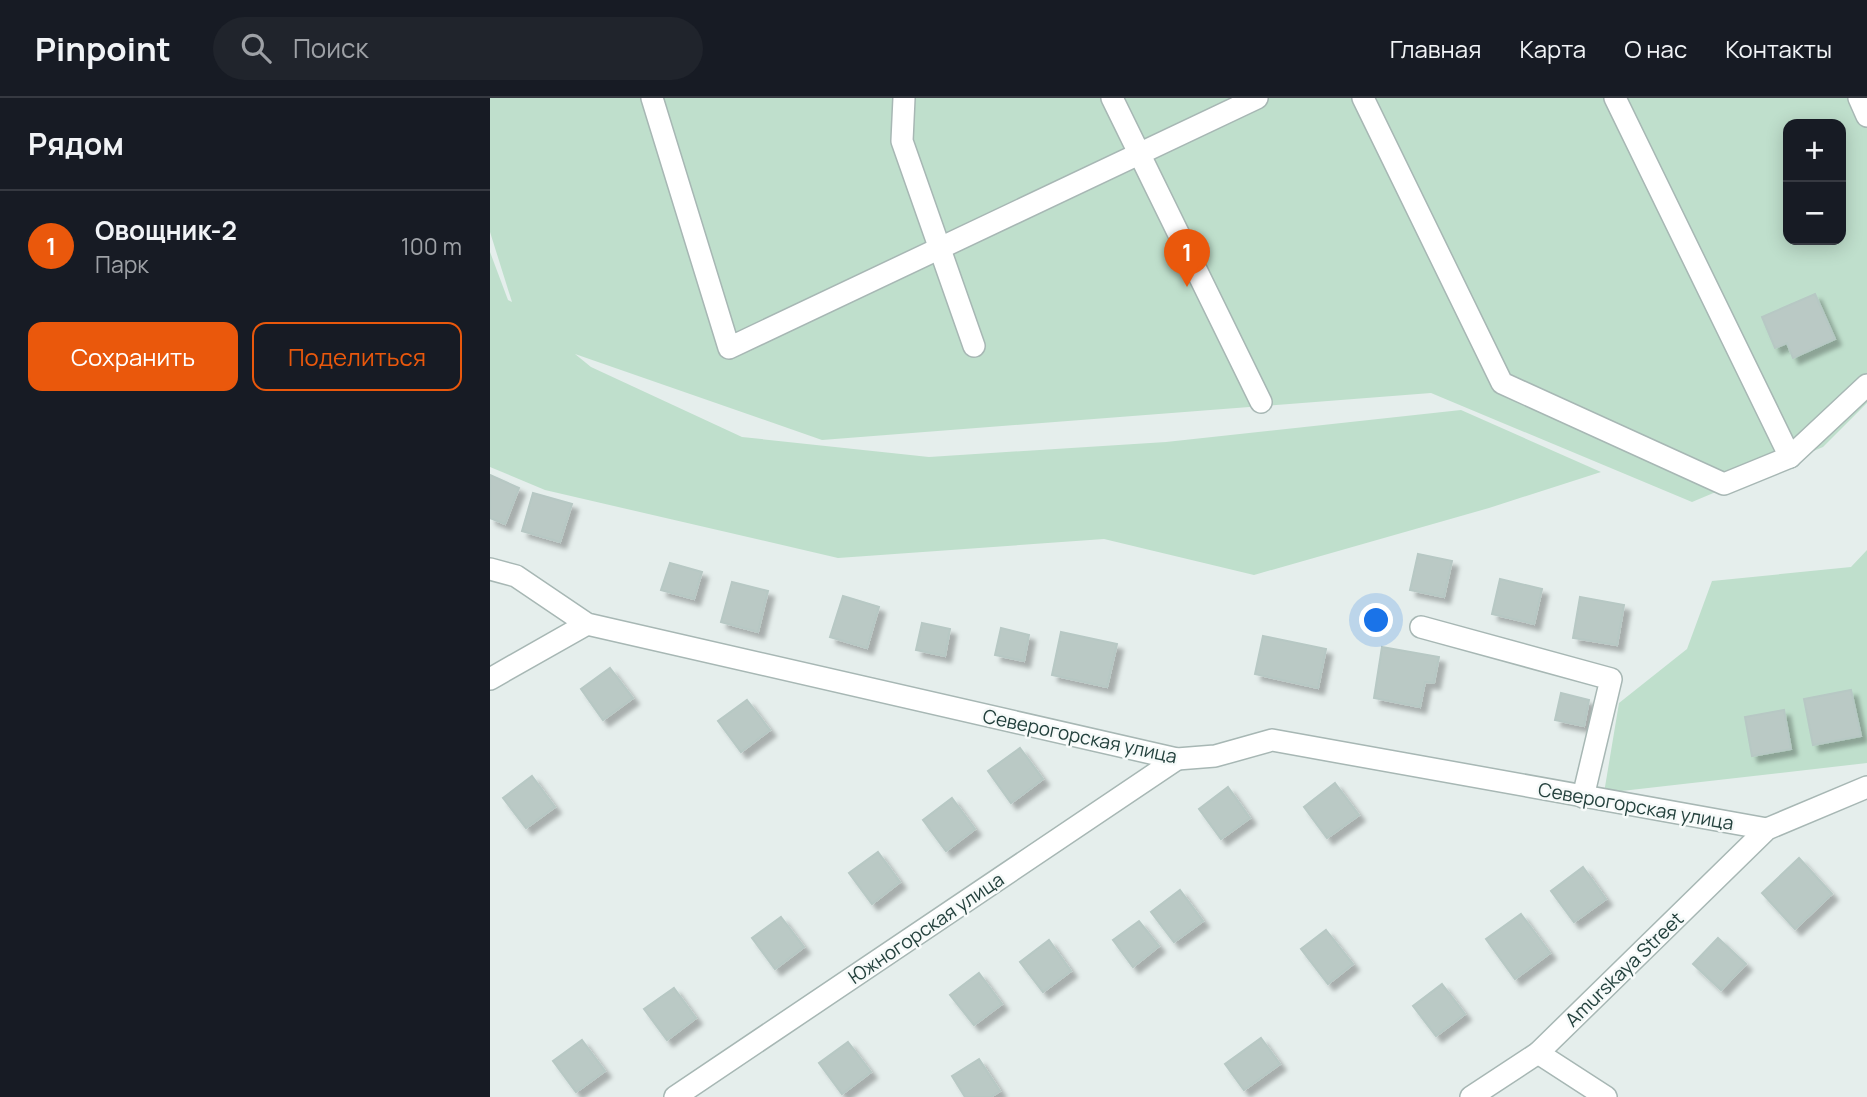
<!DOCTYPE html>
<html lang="ru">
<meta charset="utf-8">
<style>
:root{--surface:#171b24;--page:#20242c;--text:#f1f3f6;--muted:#9ea1a6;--line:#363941;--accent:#ea580c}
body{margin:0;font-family:Manrope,sans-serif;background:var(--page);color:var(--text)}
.controls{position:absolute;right:21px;top:21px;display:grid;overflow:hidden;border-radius:14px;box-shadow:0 4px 18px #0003}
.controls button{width:63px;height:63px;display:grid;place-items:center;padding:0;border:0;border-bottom:2px solid var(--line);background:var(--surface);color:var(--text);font:35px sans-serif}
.you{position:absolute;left:887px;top:523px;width:24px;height:24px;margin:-18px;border:5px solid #fff;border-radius:50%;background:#1a73e8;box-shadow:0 0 0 10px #1a73e833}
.badge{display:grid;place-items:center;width:46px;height:46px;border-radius:50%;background:var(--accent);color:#fff;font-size:23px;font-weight:700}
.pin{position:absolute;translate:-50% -58px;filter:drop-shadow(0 2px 4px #0008)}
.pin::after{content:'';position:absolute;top:37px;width:24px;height:21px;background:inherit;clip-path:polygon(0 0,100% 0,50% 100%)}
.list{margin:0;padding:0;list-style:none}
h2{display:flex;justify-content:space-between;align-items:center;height:91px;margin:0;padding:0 28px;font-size:30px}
h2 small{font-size:23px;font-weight:400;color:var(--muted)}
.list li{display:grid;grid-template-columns:46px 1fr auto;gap:21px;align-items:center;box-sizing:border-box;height:112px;padding:0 28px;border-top:2px solid var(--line)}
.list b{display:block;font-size:26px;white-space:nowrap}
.list p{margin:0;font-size:23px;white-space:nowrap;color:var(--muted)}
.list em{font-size:23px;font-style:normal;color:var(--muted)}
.actions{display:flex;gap:14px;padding:21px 28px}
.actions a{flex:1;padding:16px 0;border:2px solid var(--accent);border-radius:14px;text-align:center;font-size:24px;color:var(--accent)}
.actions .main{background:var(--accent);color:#fff}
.icon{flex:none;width:38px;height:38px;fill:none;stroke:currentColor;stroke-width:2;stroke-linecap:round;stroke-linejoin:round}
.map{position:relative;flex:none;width:1377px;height:999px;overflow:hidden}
header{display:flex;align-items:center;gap:42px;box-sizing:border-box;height:98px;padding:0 35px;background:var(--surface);border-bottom:2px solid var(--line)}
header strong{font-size:33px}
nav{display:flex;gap:38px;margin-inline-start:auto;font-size:24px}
.search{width:490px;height:63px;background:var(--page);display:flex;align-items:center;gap:18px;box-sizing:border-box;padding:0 24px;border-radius:38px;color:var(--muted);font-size:26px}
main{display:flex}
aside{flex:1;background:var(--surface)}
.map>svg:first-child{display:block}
.green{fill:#bfdfcc;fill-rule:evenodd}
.building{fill:#bac9c5;stroke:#b7c8c4;stroke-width:2;filter:url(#shadow)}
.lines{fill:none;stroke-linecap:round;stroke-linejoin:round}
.minor-casing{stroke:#a7b7b4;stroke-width:24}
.minor{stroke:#fff;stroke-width:21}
.labels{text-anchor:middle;stroke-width:5;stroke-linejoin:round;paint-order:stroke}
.street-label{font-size:19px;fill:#24413d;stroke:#f6faf9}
</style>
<header>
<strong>Pinpoint</strong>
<div class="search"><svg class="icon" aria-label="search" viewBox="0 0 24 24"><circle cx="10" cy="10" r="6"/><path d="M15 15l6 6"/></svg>Поиск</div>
<nav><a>Главная</a><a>Карта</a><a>О нас</a><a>Контакты</a></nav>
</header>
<main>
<aside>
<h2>Рядом<small></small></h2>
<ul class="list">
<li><span class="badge">1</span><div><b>Овощник-2</b><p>Парк</p></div><em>100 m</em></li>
</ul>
<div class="actions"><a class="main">Сохранить</a><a>Поделиться</a></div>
</aside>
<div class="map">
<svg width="1377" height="999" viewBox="0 0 1377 999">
<defs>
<filter id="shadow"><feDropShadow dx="6" dy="6" stdDeviation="2" flood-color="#0004"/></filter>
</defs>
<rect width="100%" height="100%" fill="#e5eeec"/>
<!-- green -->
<g class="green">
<path d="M0 0H1377V305L1333 349 1202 404 941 295 332 342 85 256 101 269 252 339 439 359 676 344 971 312 1111 374 999 410 764 477 614 441 348 460 55 392 0 369V154L18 202 22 204 0 134ZM1298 26H1351V142H1298Z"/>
<polygon points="1377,452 1377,665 1114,695 1129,605 1197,551 1222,483 1361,469"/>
</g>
<!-- building -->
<g class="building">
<polygon points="1325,196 1345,241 1303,260 1297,245 1285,250 1272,219"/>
<polygon points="0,377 29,390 15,426 0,420"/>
<polygon points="43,395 82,406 70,444 32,433"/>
<polygon points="928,456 962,463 954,499 920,492"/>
<polygon points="180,465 212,474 204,501 171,492"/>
<polygon points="1010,481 1052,491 1044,526 1002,516"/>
<polygon points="242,484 278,493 268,534 231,524"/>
<polygon points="353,498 389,509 377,550 340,539"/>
<polygon points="1090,499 1134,507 1127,547 1083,540"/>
<polygon points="432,525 460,531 455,558 426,552"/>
<polygon points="511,530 539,537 534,563 505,557"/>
<polygon points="571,534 627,546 617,589 562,577"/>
<polygon points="773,538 836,551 828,590 765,576"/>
<polygon points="892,549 949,559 944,585 935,584 930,609 884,600"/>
<polygon points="120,570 143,600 113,622 91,591"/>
<polygon points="1361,592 1371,638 1323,647 1314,601"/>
<polygon points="1071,595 1099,602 1094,628 1065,622"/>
<polygon points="257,602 280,632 251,654 228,623"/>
<polygon points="1294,612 1301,651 1262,658 1255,619"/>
<polygon points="530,650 553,681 521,705 498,673"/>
<polygon points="42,678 65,709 36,730 13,700"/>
<polygon points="845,685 869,717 837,740 814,709"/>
<polygon points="738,689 760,720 731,741 709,711"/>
<polygon points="462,700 485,731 456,753 433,722"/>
<polygon points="388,754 410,784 382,806 359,775"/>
<polygon points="1309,760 1342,796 1305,831 1272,795"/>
<polygon points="1093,769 1116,801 1084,824 1061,793"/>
<polygon points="690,792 713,823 684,844 661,814"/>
<polygon points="1031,816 1060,855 1025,881 996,841"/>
<polygon points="291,819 314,849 285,871 262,840"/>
<polygon points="649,823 669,848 643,869 623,842"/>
<polygon points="836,832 863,866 838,886 811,851"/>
<polygon points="1228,840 1256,866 1231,892 1203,866"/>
<polygon points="559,842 581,873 553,894 530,864"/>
<polygon points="489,875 512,906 484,927 460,897"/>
<polygon points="952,886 975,916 946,938 923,908"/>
<polygon points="184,890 206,920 177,942 154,911"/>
<polygon points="771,940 790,966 754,992 735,966"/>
<polygon points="92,942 115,973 86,994 63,963"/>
<polygon points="358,944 381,974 352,996 329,965"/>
<polygon points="489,961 510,993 501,999 475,999 462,978"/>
</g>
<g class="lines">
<!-- minor casing -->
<g class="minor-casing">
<g id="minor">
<polyline points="162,0 239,250 767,0"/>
<polyline points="414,0 412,43 484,248"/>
<polyline points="622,0 771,304"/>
<polyline points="873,0 1012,285 1234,386 1300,359 1377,287"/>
<polyline points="1125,0 1300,359"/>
<polyline points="1369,0 1377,18"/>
<polyline points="0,471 26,478 97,526 687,661 725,658 782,642 1277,731"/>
<polyline points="931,529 1121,581 1093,699"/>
<polyline points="0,581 97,526"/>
<polyline points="1048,955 1116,999"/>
<polyline points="185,999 687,661"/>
<polyline points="981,999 1048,955 1277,731 1377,689"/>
</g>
</g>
<!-- minor -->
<use href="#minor" class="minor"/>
</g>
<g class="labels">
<!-- street labels -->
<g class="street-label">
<text transform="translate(590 638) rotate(12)" y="7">Северогорская улица</text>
<text transform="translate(1146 708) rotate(10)" y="7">Северогорская улица</text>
<text transform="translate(436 830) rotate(-34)" y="7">Южногорская улица</text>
<text transform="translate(1134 871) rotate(-44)" y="7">Amurskaya Street</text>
</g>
</g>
</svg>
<div class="controls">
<button>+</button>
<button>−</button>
</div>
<div class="you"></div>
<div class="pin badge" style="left:697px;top:189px">1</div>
</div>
</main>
